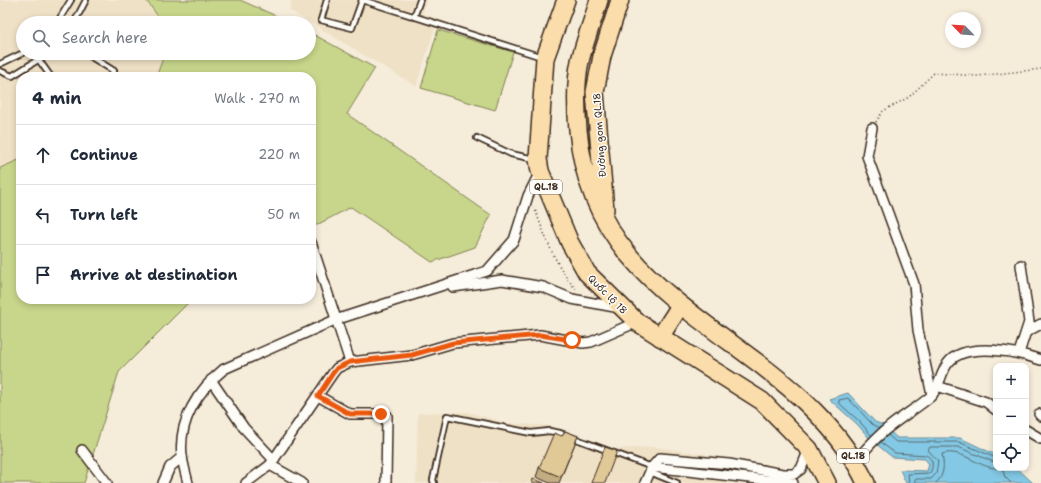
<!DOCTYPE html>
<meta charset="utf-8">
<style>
:root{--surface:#fff;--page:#f6f6f7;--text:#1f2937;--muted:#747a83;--line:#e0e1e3}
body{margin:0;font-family:"Shantell Sans",sans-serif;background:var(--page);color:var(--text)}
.controls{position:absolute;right:12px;bottom:12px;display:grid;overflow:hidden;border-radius:8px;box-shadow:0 2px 6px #0003}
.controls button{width:36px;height:36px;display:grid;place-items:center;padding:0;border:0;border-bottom:1px solid var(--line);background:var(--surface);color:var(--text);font:20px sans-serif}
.compass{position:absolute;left:945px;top:12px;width:36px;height:36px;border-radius:50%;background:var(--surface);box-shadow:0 2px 6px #0003;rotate:295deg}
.stop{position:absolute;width:12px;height:12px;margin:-9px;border:3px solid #ea580c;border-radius:50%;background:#fff}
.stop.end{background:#ea580c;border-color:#fff;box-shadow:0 1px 4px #0008}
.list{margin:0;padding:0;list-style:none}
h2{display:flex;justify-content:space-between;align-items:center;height:52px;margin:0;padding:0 16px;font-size:17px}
h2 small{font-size:13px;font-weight:400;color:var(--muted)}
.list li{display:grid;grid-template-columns:26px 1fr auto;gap:12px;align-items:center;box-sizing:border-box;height:60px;padding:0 16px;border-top:1px solid var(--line)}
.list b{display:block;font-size:15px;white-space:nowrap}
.list em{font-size:13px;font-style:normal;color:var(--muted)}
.icon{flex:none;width:22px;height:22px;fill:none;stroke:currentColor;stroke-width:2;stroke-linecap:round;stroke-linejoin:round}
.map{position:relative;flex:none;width:1041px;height:483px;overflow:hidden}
.search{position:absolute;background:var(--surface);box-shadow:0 2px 6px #0003;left:16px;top:16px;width:300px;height:44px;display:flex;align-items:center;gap:10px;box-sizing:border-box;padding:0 14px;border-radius:22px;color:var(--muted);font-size:15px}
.panel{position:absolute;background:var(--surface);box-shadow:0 2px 6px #0003;left:16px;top:72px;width:300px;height:232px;border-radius:16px}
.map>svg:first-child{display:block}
.built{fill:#efe1c6}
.green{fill:#c7d68a;stroke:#818054}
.water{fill:#83c8e4;stroke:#668995}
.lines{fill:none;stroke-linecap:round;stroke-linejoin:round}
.shore{stroke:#58696d;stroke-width:1}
.lane-casing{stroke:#3b2a1e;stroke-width:8}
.street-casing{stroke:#3b2a1e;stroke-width:12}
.highway-casing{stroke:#3b2a1e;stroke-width:20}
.path{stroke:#3b2a1e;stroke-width:1.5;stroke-dasharray:1 3;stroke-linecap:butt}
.lane{stroke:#fdfcf7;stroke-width:4.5}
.street{stroke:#fdfcf7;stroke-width:9}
.highway{stroke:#fbddab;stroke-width:17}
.wall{fill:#c2ac82;stroke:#3b2a1e}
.building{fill:#e1c897;stroke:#3b2a1e}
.route{stroke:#ea580c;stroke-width:5}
.labels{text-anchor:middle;stroke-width:3;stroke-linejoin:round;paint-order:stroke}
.shield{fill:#fdfcf7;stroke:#75695f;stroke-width:1}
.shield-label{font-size:9px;font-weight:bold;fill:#3b2a1e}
.street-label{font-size:10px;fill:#3b2a1e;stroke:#fdfcf7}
</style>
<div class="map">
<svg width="1041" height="483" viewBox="0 0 1041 483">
<rect width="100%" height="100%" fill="#f5ecda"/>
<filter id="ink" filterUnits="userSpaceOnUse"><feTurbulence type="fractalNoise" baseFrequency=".025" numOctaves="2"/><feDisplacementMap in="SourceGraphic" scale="8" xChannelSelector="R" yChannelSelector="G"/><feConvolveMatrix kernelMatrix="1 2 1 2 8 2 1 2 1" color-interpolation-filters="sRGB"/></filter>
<g filter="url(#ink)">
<!-- built -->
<g class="built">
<polygon points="0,0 146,0 163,23 23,23 23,53 165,53 156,77 21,77 21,159 0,167"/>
<polygon points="292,0 427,0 422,14 438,19 416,86 289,10"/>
<polygon points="468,412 506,423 552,426 612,449 655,447 723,457 721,477 731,483 416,483 418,413"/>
</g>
<!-- green -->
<g class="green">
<polygon points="146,0 240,0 292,23 163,23"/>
<polygon points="438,30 513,52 495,110 421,88"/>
<polygon points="309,32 375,68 347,114 491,215 475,247 432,262 351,207 311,228 311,77 156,77 165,53 309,53"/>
<polygon points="21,159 21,299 192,299 119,372 84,483 0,483 0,168"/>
</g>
<!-- water -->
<polygon class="water" points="848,393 875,422 883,425 897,438 960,438 996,455 996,468 1017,468 1033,483 906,483 900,470 927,471 929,464 925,459 892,457 869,438 857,424 829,399"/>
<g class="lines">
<!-- shore -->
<g class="shore">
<polyline points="871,435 860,422 839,403 839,400 848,398 872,424 880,428"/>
<polyline points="888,435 896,442 959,442 996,458"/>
<path d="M880 442 895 453 926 455C933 459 934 465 930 473L908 474 909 483"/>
<polyline points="914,483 916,479 931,479 936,474 938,461 928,450 930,447 958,447 996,463"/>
<path d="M936 483C945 475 944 464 942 454 963 447 980 471 1002 468L1005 477 1011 483"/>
</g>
<!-- lane casing -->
<g class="lane-casing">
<g id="lane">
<polyline points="327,0 321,20 352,28 362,0"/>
<polyline points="362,0 542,57"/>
<polyline points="414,17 420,0"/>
<polyline points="57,23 71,0"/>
<polyline points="74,23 86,0"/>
<polyline points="34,53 51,77"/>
<polyline points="85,53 114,71 110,77"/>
<polyline points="0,64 23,53"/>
<polyline points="0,71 12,76 49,53"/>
<polyline points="477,138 511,154 534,159"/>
<polyline points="650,472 677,483"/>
<polyline points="434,483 433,480 447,416 531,433 549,431 560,433 652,467"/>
</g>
</g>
<!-- street casing -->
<g class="street-casing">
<g id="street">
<polyline points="872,128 867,156 914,284 918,330 932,395"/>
<polyline points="311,242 350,362"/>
<polyline points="453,287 502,280 543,287 572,299 620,308"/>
<polyline points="1026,332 1041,324"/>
<polyline points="1019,353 1029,322 1021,265"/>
<polyline points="211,380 244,428 274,460"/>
<polyline points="937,386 986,402 996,410"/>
<polyline points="318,396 350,414 381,414 387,416 386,483"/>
<polyline points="1039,414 1041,416"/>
<polyline points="1026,430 1041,439"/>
<polyline points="82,450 107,483"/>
<path d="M856 460C866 449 876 437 888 428 901 417 917 408 930 397 940 388 940 373 948 363 965 341 1019 352 1041 360"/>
<polyline points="270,465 302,483"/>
<polyline points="652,467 793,483"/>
<polyline points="163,483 170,467 182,457"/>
<path d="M188 483C186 474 183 465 182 456 178 421 198 390 224 369L335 320 487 271 514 240 528 196 540 172"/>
<polyline points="246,483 270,465 333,373 337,368 350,362 412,355 453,343 540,335 583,343 591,342 637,322"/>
<polyline points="645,483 652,467 660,458 729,464 783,474 794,474 801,469 809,449"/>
</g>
</g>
<!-- highway casing -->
<g class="highway-casing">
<g id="highway">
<polyline points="566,0 545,58 538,159 540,171 570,243 587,273 637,322 762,401 809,449 827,483"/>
<path d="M599 0C593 20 585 40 580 61 575 84 576 107 578 130 588 244 662 292 746 354 794 389 841 429 866 483"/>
<polyline points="605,210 595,92 602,56 620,0"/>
<polyline points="660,337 680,306"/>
</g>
</g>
<!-- path -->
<g class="path">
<polyline points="876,122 883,111 909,97 934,73 978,76 1041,69"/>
<path d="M534 207C547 241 554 263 577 291"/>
</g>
<!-- lane -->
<use href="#lane" class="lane"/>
<!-- street -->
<use href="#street" class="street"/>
<!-- highway -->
<use href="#highway" class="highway"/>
</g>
<!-- wall -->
<polygon class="wall" points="562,436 578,436 559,483 550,483 536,477 539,468"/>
<!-- building -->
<g class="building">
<polygon points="565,431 578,436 561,477 539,468 554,433 562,436"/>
<polygon points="605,447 617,451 605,483 591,483"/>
<polygon points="533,479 544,483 532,483"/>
</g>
</g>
<g class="lines" filter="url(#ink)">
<!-- route -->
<polyline class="route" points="381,414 350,414 318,396 333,373 337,368 350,362 412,355 453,343 540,335 572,340"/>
</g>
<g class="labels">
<!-- shield labels -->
<g class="shield">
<rect x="530" y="180" width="32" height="14" rx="3"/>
<rect x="837" y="449" width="32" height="14" rx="3"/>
</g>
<g class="shield-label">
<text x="546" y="190">QL.18</text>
<text x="853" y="459">QL.18</text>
</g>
<!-- street labels -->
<g class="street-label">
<text transform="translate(599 135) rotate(-94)" y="4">Đường gom QL.18</text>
<text transform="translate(608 294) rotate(45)" y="4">Quốc lộ 18</text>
</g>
</g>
</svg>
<div class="controls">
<button>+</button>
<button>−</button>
<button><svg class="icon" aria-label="locate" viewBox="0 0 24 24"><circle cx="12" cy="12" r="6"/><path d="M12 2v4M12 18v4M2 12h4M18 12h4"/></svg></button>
</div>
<svg class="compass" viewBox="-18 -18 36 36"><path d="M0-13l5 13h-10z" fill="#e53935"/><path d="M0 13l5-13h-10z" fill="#747a83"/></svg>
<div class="stop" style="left:572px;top:340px"></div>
<div class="stop end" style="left:381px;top:414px"></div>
<div class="search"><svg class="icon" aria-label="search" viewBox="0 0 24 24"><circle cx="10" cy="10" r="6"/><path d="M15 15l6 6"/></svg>Search here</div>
<section class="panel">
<h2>4 min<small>Walk · 270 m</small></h2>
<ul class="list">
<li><svg class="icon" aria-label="ahead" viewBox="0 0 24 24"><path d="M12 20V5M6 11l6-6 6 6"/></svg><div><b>Continue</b></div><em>220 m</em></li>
<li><svg class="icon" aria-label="left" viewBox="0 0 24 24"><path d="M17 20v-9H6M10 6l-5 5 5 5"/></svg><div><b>Turn left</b></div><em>50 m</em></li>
<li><svg class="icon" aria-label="arrive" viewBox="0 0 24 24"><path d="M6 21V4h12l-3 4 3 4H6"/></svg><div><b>Arrive at destination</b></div></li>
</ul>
</section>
</div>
